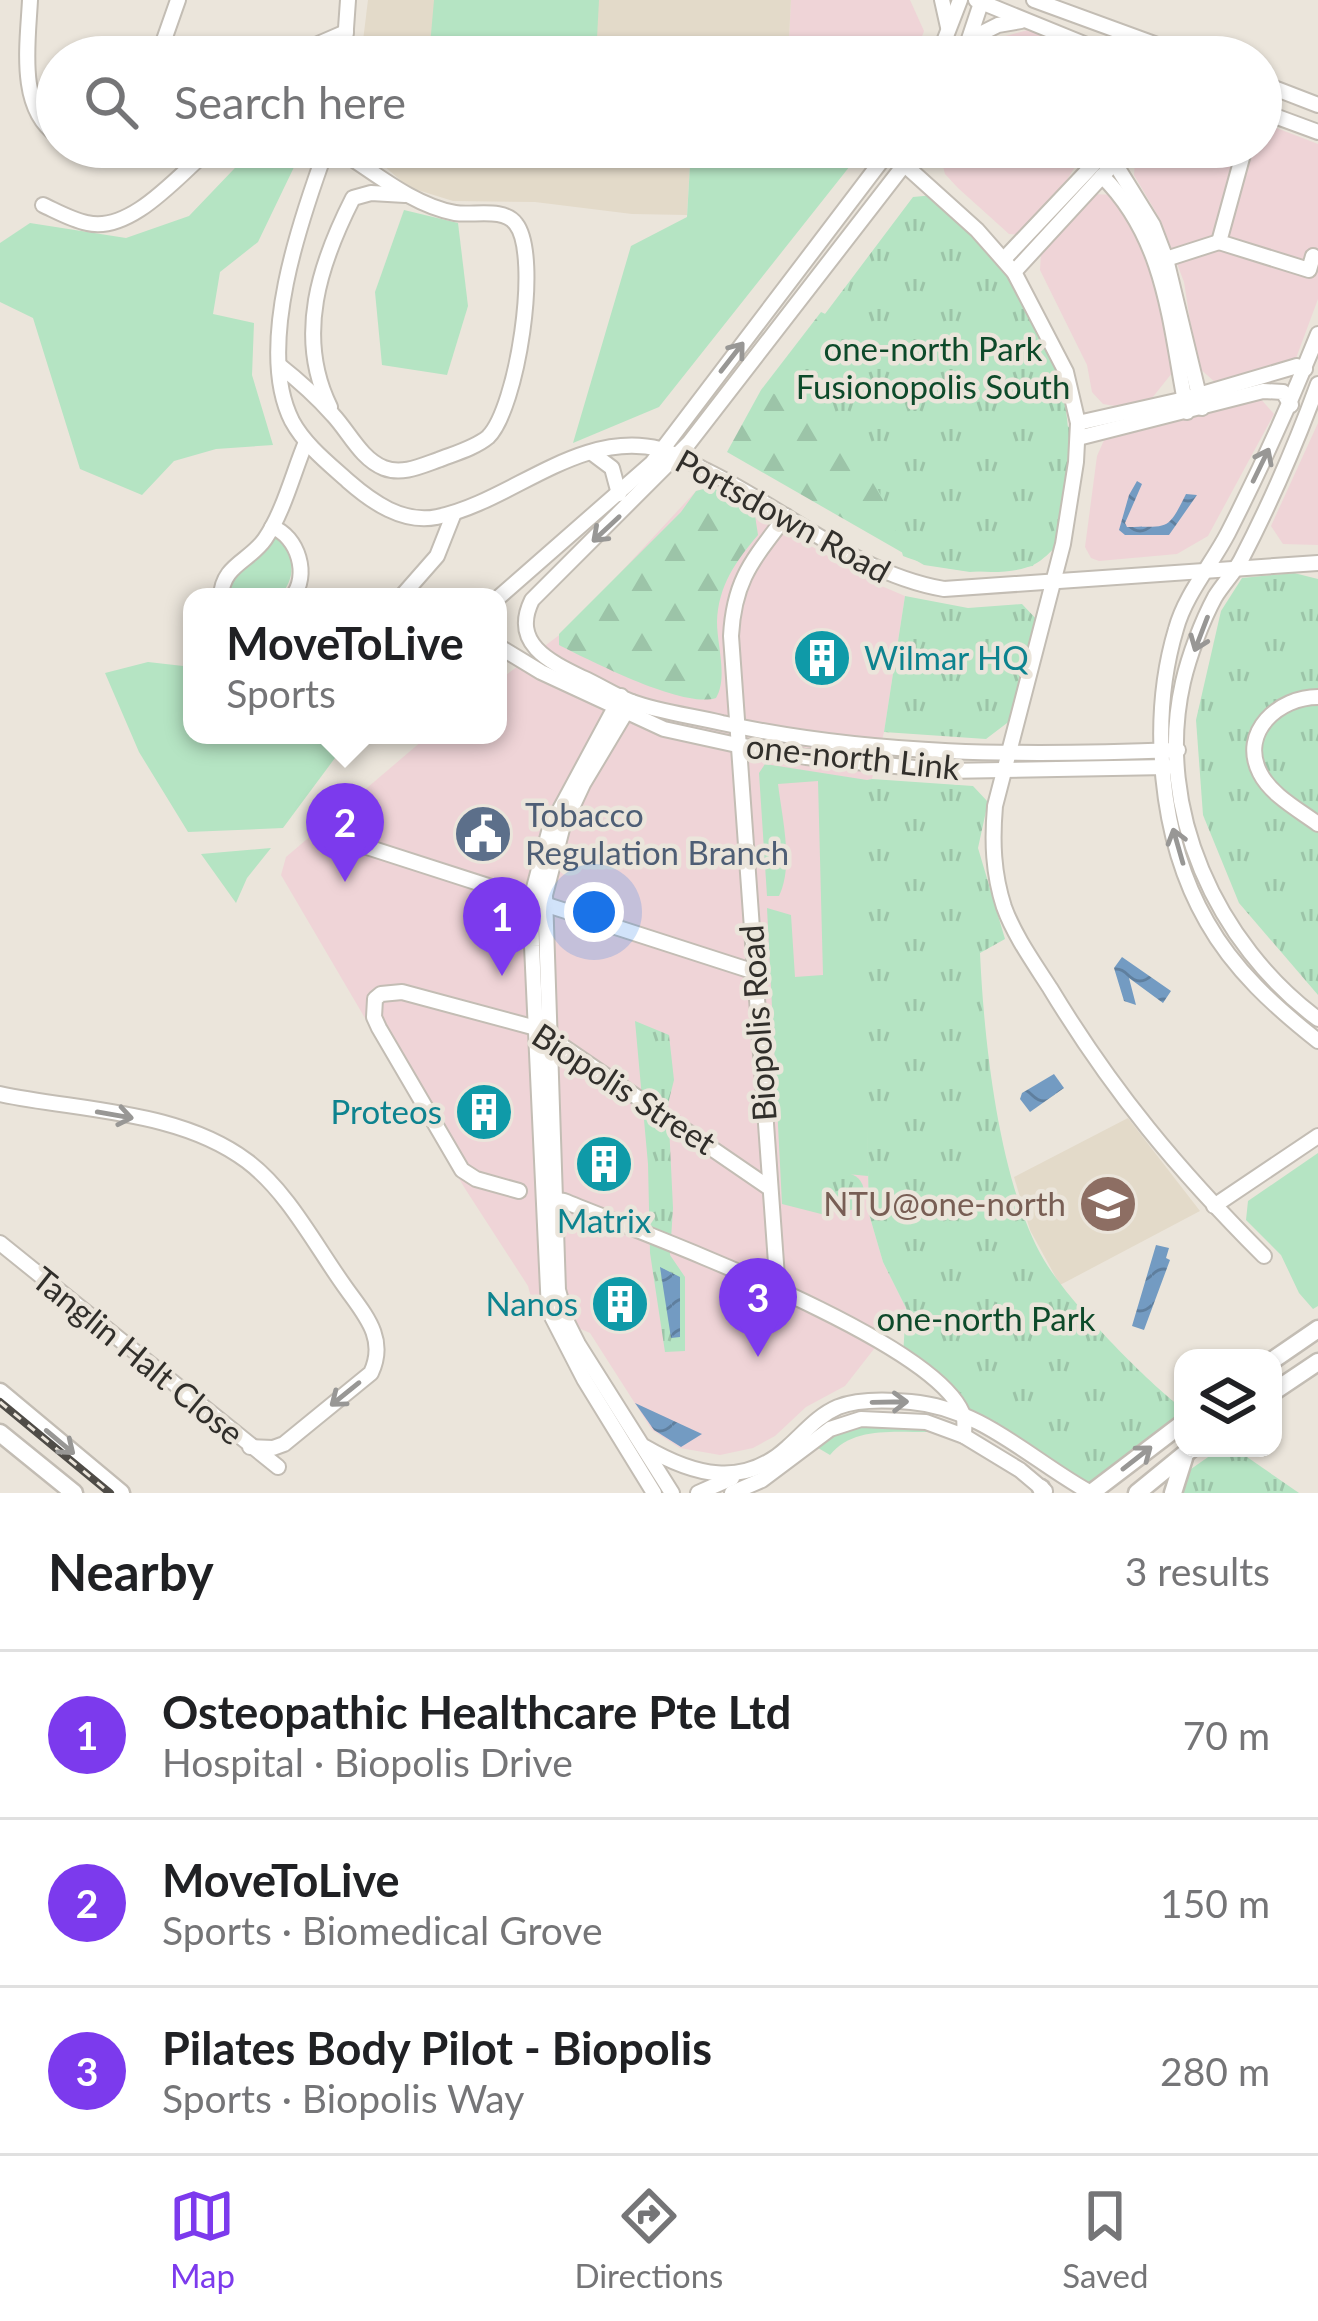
<!DOCTYPE html>
<meta charset="utf-8">
<style>
:root{--surface:#fff;--page:#f2f2f2;--text:#202124;--muted:#757577;--line:#e0e0e0;--accent:#7c3aed}
body{margin:0;font-family:Lato,sans-serif;background:var(--page);color:var(--text)}
.controls{position:absolute;right:36px;bottom:36px;display:grid;overflow:hidden;border-radius:24px;box-shadow:0 3px 9px #0004}
.controls button{width:108px;height:108px;display:grid;place-items:center;padding:0;border:0;border-bottom:3px solid var(--line);background:var(--surface);color:var(--text);font:60px sans-serif}
.you{position:absolute;left:594px;top:912px;width:42px;height:42px;margin:-30px;border:9px solid #fff;border-radius:50%;background:#1a73e8;box-shadow:0 0 0 18px #1a73e833}
.badge{display:grid;place-items:center;width:78px;height:78px;border-radius:50%;background:var(--accent);color:#fff;font-size:39px;font-weight:700}
.pin{position:absolute;translate:-50% -99px;filter:drop-shadow(0 3px 6px #0008)}
.pin::after{content:'';position:absolute;top:63px;width:42px;height:36px;background:inherit;clip-path:polygon(0 0,100% 0,50% 100%)}
.popup{position:absolute;left:183px;top:588px;width:324px;height:156px;box-sizing:border-box;display:grid;place-content:center;border-radius:24px;background:var(--surface);filter:drop-shadow(0 3px 9px #0005);font-size:39px;white-space:nowrap;color:var(--muted)}
.popup b{font-size:45px;color:var(--text)}
.popup::after{content:'';position:absolute;left:50%;top:100%;margin-left:-24px;border:24px solid transparent;border-top-color:var(--surface)}
.list{margin:0;padding:0;list-style:none}
h2{display:flex;justify-content:space-between;align-items:center;height:156px;margin:0;padding:0 48px;font-size:51px}
h2 small{font-size:39px;font-weight:400;color:var(--muted)}
.list li{display:grid;grid-template-columns:78px 1fr auto;gap:36px;align-items:center;box-sizing:border-box;height:168px;padding:0 48px;border-top:3px solid var(--line)}
.list b{display:block;font-size:45px;white-space:nowrap}
.list p{margin:0;font-size:39px;white-space:nowrap;color:var(--muted)}
.list em{font-size:39px;font-style:normal;color:var(--muted)}
.icon{flex:none;width:66px;height:66px;fill:none;stroke:currentColor;stroke-width:2;stroke-linecap:round;stroke-linejoin:round}
.map{position:relative;flex:none;width:1318px;height:1493px;overflow:hidden}
.search{position:absolute;background:var(--surface);box-shadow:0 3px 9px #0004;left:36px;right:36px;top:36px;height:132px;display:flex;align-items:center;gap:30px;box-sizing:border-box;padding:0 42px;border-radius:66px;color:var(--muted);font-size:45px}
.sheet{height:660px;background:var(--surface)}
nav{display:flex;justify-content:space-around;align-items:center;box-sizing:border-box;height:168px;border-top:3px solid var(--line);background:var(--surface);font-size:33px;color:var(--muted)}
nav a{display:grid;justify-items:center;gap:6px}
nav .on{color:var(--accent)}
.map>svg:first-child{display:block}
.commercial{fill:#efd4d7}
.built{fill:#e3dac9}
.grass{fill:#b5e4c3}
.forest{fill:url(#forest-firs)}
.park{fill:url(#park-tufts)}
.garden{fill:url(#garden-furrows)}
.water{fill:url(#water-waves)}
.lines{fill:none;stroke-linecap:round;stroke-linejoin:round}
.minor-casing{stroke:#c3bdb4;stroke-width:18}
.major-casing{stroke:#c3bdb4;stroke-width:21}
.minor{stroke:#fff;stroke-width:14}
.major{stroke:#fff;stroke-width:16}
.rail-casing{stroke:#4f4c47;stroke-width:8}
.rail{stroke:#ebe5db;stroke-width:3;stroke-dasharray:9;stroke-linecap:butt}
.oneway{stroke:#989795}
.labels{text-anchor:middle;stroke-width:9;stroke-linejoin:round;paint-order:stroke}
.park-label{font-size:33px;fill:#0d4a2a;stroke:#ebe5db}
.street-label{font-size:33px;fill:#312f2b;stroke:#ebe5db}
.culture-label{font-size:33px;fill:#0d838f;stroke:#ebe5db;text-anchor:end}
.service-label{font-size:33px;fill:#4e5e75;stroke:#ebe5db;text-anchor:start}
.education-label{font-size:33px;fill:#785e54;stroke:#ebe5db;text-anchor:end}
</style>
<div class="map">
<svg width="1318" height="1493" viewBox="0 0 1318 1493">
<defs>
<pattern id="forest-firs" width="22" height="20" patternUnits="userSpaceOnUse" patternTransform="scale(3)"><rect width="22" height="20" fill="#b5e4c3"/><path d="M5 1l3.5 6h-7zM16 11l3.5 6h-7z" fill="#9cc4a8"/></pattern>
<pattern id="park-tufts" width="24" height="20" patternUnits="userSpaceOnUse" patternTransform="scale(3)"><rect width="24" height="20" fill="#b5e4c3"/><path d="M3 7l-1-3M5 7V3M7 7l1-3M15 17l-1-3M17 17v-4M19 17l1-3" fill="none" stroke="#9cc4a8"/></pattern>
<pattern id="garden-furrows" width="10" height="10" patternUnits="userSpaceOnUse" patternTransform="scale(3)"><rect width="10" height="10" fill="#b5e4c3"/><path d="M-1 1l2-2M0 10L10 0M9 11l2-2" fill="none" stroke="#9cc4a8"/></pattern>
<pattern id="water-waves" width="16" height="10" patternUnits="userSpaceOnUse" patternTransform="scale(3)"><rect width="16" height="10" fill="#739bc2"/><path d="M0 5q4-4 8 0t8 0" fill="none" stroke="#5f7f9e"/></pattern>
</defs>
<rect width="100%" height="100%" fill="#ebe5db"/>
<!-- commercial -->
<g class="commercial">
<polygon points="791,0 910,0 924,31 914,57 788,57"/>
<polygon points="1028,30 1078,46 1104,57 978,57 982,49 998,38"/>
<polygon points="1261,122 1318,144 1318,299 1295,361 1217,384 1197,366 1184,282 1161,221 1134,175 1136,147 1261,147"/>
<polygon points="938,147 1097,147 1076,165 1053,203 1021,235 1009,234 958,188 945,174"/>
<polygon points="1092,194 1116,195 1140,238 1154,276 1168,335 1172,373 1152,398 1115,406 1103,404 1092,392 1087,365 1040,270 1041,252"/>
<polygon points="1259,397 1274,414 1208,536 1177,554 1099,561 1091,558 1085,547 1097,456 1105,438"/>
<polygon points="1318,423 1318,545 1283,544 1271,526"/>
<polygon points="711,487 872,582 905,596 884,732 872,779 867,781 865,1039 869,1214 883,1262 906,1308 845,1386 806,1407 775,1436 753,1448 720,1455 680,1448 652,1430 590,1333 534,1309 528,1286 464,1187 281,875 286,857 429,735 498,735 498,681 570,627 696,491"/>
</g>
<!-- built -->
<g class="built">
<polygon points="368,0 791,0 788,57 361,57"/>
<polygon points="349,147 691,147 687,215 632,214 535,202 453,201 408,187 374,157"/>
<polygon points="1128,1118 1200,1211 1060,1285 1030,1230 1014,1177"/>
</g>
<!-- grass -->
<g class="grass">
<polygon points="434,0 599,0 596,57 429,57"/>
<polygon points="255,147 271,147 295,165 258,242 220,272 213,314 254,323 252,375 273,445 216,449 174,461 142,495 80,469 33,318 0,302 0,243 30,223 126,238 189,216"/>
<polygon points="691,147 742,147 743,158 792,156 793,147 865,147 659,407 573,443 631,246 687,217"/>
<polygon points="404,210 458,223 468,306 447,375 382,365 375,292"/>
<path d="M276 531C293 552 299 576 279 597H222L231 573 263 553Z"/>
<polygon points="148,662 192,667 192,735 352,735 283,828 188,832 139,752 105,673"/>
<path d="M765 764 867 780 868 1176 847 1174 824 1192 829 1216 782 1204 767 908 791 915 795 977 823 975 818 781 778 784C782 818 794 865 779 896H767L759 773Z"/>
<polygon points="271,848 247,878 236,903 201,854"/>
<polygon points="1318,1153 1318,1306 1313,1309 1299,1293 1281,1255 1246,1220 1248,1201"/>
<path d="M926 1422 927 1432C893 1432 852 1427 830 1455L803 1439 827 1424Z"/>
</g>
<!-- forest -->
<g class="forest">
<polygon points="821,312 1069,427 1069,476 1033,566 970,572 924,565 727,452 761,390"/>
<path d="M711 487 754 509 758 535C736 561 718 586 717 622 717 645 728 678 716 698 684 709 591 661 559 645V634L681 512 696 491Z"/>
</g>
<!-- park -->
<g class="park">
<path d="M934 195C1019 270 1074 353 1069 471 1068 496 1062 521 1057 546 1051 551 1043 560 1035 564 1005 580 934 569 903 556 885 481 840 419 767 391L913 197Z"/>
<polygon points="1294,573 1318,579 1318,995 1239,903 1203,815 1196,720 1221,611 1242,578"/>
<polygon points="905,596 968,608 1022,604 1038,621 1011,720 986,739 884,732"/>
<path d="M872 779 973 786 988 802 978 848 1005 939 980 953C984 1042 999 1183 1044 1260 1068 1301 1144 1379 1183 1409V1419L1091 1493 964 1415 903 1355 906 1308 883 1262 869 1214 865 1039 867 780Z"/>
<polygon points="635,1021 669,1035 674,1080 668,1104 673,1208 670,1255 685,1277 685,1351 665,1352 650,1253 648,1164"/>
<circle cx="845" cy="1192" r="19"/>
<polygon points="1221,1448 1234,1448 1299,1493 1183,1493 1191,1469"/>
</g>
<!-- garden -->
<polygon class="garden" points="1027,43 1071,57 994,57 1006,44"/>
<!-- water -->
<g class="water">
<path d="M1137 481 1142 484 1125 523 1127 527C1169 526 1167 532 1186 494L1197 495 1169 535H1125L1119 530 1129 495Z"/>
<polygon points="1122,957 1171,991 1163,1003 1129,978 1136,1005 1124,1001 1114,968"/>
<polygon points="1054,1074 1064,1088 1030,1112 1020,1099 1022,1093"/>
<polygon points="1156,1245 1169,1248 1166,1258 1170,1260 1144,1330 1132,1326"/>
<polygon points="660,1267 680,1277 680,1337 671,1338"/>
<polygon points="635,1403 702,1434 681,1447 654,1430"/>
</g>
<g class="lines">
<!-- minor casing -->
<g class="minor-casing">
<g id="minor">
<path d="M30 0C28 42 17 108 57 135"/>
<polyline points="942,0 948,27"/>
<polyline points="976,0 1116,57"/>
<polyline points="1034,0 1190,57"/>
<polyline points="970,39 998,25 1021,21"/>
<polyline points="158,57 178,0"/>
<polyline points="302,57 309,48 346,32"/>
<polyline points="344,57 348,0"/>
<polyline points="938,57 960,0"/>
<polyline points="963,57 982,0"/>
<polyline points="1261,83 1318,105"/>
<polyline points="1261,111 1318,132"/>
<path d="M327 147C301 218 255 348 292 421 305 445 328 463 348 481 372 502 403 524 437 517 511 502 579 429 660 449 677 454 693 464 709 472 787 510 857 574 944 589L1318 563"/>
<path d="M918 147 689 443 532 600C511 643 548 661 583 678 599 685 615 696 632 702 660 712 693 716 722 723 874 756 1023 756 1178 750"/>
<polyline points="1245,147 1219,242 1309,270 1313,256"/>
<polyline points="1114,162 1153,225 1166,259 1202,408"/>
<path d="M906 166 977 230 1014 272 1066 372 1078 423 1076 462 1063 544 995 806C992 841 993 873 1004 907 1014 935 1034 963 1050 988 1113 1092 1178 1170 1264 1256"/>
<path d="M1102 176C1167 240 1170 327 1187 412"/>
<path d="M43 205C56 211 72 220 87 223 132 234 181 172 212 147"/>
<polyline points="1004,259 1110,147"/>
<polyline points="1166,259 1219,242"/>
<polyline points="1014,272 1129,147"/>
<path d="M1318 334C1291 402 1261 468 1228 533 1212 564 1185 595 1176 629 1149 719 1159 839 1207 922 1234 970 1275 1007 1318 1041"/>
<path d="M279 365C298 380 317 397 333 415 349 432 361 459 384 468 402 475 421 466 438 460 453 454 475 448 488 437 517 409 541 256 516 224 504 207 473 216 455 213 411 205 372 170 334 147"/>
<path d="M1318 384C1296 444 1270 504 1241 560 1234 573 1223 584 1215 597 1202 621 1189 656 1183 682 1154 809 1217 944 1318 1019"/>
<path d="M330 407C295 336 320 263 353 198L371 193 405 195"/>
<polyline points="1078,423 1185,399 1297,366 1305,369"/>
<polyline points="1078,438 1263,391 1283,392 1291,405"/>
<polyline points="592,453 612,468 619,494"/>
<path d="M272 527C298 536 310 576 292 597"/>
<path d="M221 597C222 565 249 562 265 539 284 511 293 473 306 442"/>
<polyline points="401,597 437,556 454,513"/>
<polyline points="498,598 652,463 892,147"/>
<polyline points="498,646 541,672 664,729 737,745 806,757 945,771 1168,767"/>
<polyline points="621,696 550,828 531,899 532,946 549,1311 584,1379 654,1493"/>
<path d="M1318 697C1279 697 1239 732 1260 773 1271 795 1299 810 1318 824"/>
<polyline points="632,702 583,784 562,829 545,895 558,1290 567,1322 578,1344 672,1493"/>
<polyline points="336,837 755,972"/>
<path d="M0 1094C80 1111 179 1110 247 1161 287 1191 314 1243 343 1284 363 1313 388 1337 371 1373L284 1444 273 1448 250 1447"/>
<polyline points="519,1191 476,1179 462,1170 379,1028 374,1017 375,999 381,994 402,992 536,1028 768,1187"/>
<path d="M549 1199 564 1201C639 1232 945 1342 964 1418 965 1424 964 1430 964 1436"/>
<polyline points="1214,1206 1318,1136"/>
<polyline points="0,1243 278,1467"/>
<path d="M778 1291 731 636C734 579 753 560 786 516"/>
<path d="M645 1447C693 1475 743 1489 788 1447 804 1433 817 1416 838 1407 858 1399 890 1400 911 1402 982 1408 1032 1461 1091 1493"/>
<polyline points="698,1493 732,1478"/>
<polyline points="732,1493 762,1480 830,1429 861,1419 926,1422 964,1436 1020,1470 1045,1491"/>
</g>
</g>
<!-- major casing -->
<g class="major-casing">
<g id="major">
<polyline points="1273,1360 1318,1329"/>
<polyline points="0,1392 121,1493"/>
<polyline points="1273,1392 1318,1362"/>
<polyline points="0,1433 74,1493"/>
<polyline points="1041,1488 1043,1493"/>
<polyline points="1091,1493 1183,1423"/>
<polyline points="1137,1493 1192,1448"/>
<polyline points="1173,1493 1184,1458"/>
</g>
</g>
<!-- minor -->
<use href="#minor" class="minor"/>
<!-- major -->
<use href="#major" class="major"/>
<!-- rail casing -->
<g class="rail-casing">
<polyline id="rail" points="0,1402 110,1493"/>
</g>
<!-- rail -->
<use href="#rail" class="rail"/>
</g>
<!-- one-way arrows -->
<defs><path id="oneway-shaft" d="M-6 0H5M1.5-3L5.5 0L1.5 3" fill="none" stroke-width="1.6" stroke-linecap="round" stroke-linejoin="round" transform="scale(3)"/></defs>
<g class="oneway">
<use href="#oneway-shaft" transform="translate(732 357) rotate(-52)"/>
<use href="#oneway-shaft" transform="translate(1261 465) rotate(-64)"/>
<use href="#oneway-shaft" transform="translate(606 529) rotate(137)"/>
<use href="#oneway-shaft" transform="translate(1201 634) rotate(111)"/>
<use href="#oneway-shaft" transform="translate(1178 846) rotate(-106)"/>
<use href="#oneway-shaft" transform="translate(115 1115) rotate(10)"/>
<use href="#oneway-shaft" transform="translate(345 1394) rotate(141)"/>
<use href="#oneway-shaft" transform="translate(890 1402) rotate(-1)"/>
<use href="#oneway-shaft" transform="translate(60 1442) rotate(40)"/>
<use href="#oneway-shaft" transform="translate(1137 1458) rotate(-38)"/>
</g>
<!-- icons -->
<defs>
<g id="building-disc" transform="scale(3)"><circle r="9.5" fill="#0f9aa8" stroke="#ebe5db"/><path d="M-4-6H4V6H1V3H-1V6H-4ZM-2.5-4.3h1.7v1.8h-1.7ZM.8-4.3h1.7v1.8H.8ZM-2.5-1h1.7V.8h-1.7ZM.8-1h1.7V.8H.8Z" fill="#fff"/></g>
<g id="civic-disc" transform="scale(3)"><circle r="9.5" fill="#5c6f8a" stroke="#ebe5db"/><path d="M-.6-6.5H3V-4.5H.6V-3L4-1V1h2V6H-6V1h2V-1L-.6-3ZM-1.2 2.5V6h2.4V2.5Z" fill="#fff"/></g>
<g id="university-disc" transform="scale(3)"><circle r="9.5" fill="#8d6e63" stroke="#ebe5db"/><path d="M0-5L7-2L0 1L-7-2ZM-4 1L0 2.5L4 1V4Q0 6-4 4Z" fill="#fff"/></g>
</defs>
<g fill-rule="evenodd">
<use href="#building-disc" x="822" y="658"/>
<use href="#civic-disc" x="483" y="834"/>
<use href="#building-disc" x="484" y="1112"/>
<use href="#building-disc" x="604" y="1164"/>
<use href="#university-disc" x="1108" y="1204"/>
<use href="#building-disc" x="620" y="1304"/>
</g>
<g class="labels">
<!-- park labels -->
<g class="park-label">
<text x="933" y="361">one-north Park<tspan x="933" dy="38">Fusionopolis South</tspan></text>
<text x="986" y="1331">one-north Park</text>
</g>
<!-- street labels -->
<g class="street-label">
<text transform="translate(783 516) rotate(29)" y="12">Portsdown Road</text>
<text transform="translate(853 757) rotate(6)" y="12">one-north Link</text>
<text transform="translate(758 1023) rotate(-94)" y="12">Biopolis Road</text>
<text transform="translate(624 1089) rotate(33)" y="12">Biopolis Street</text>
<text transform="translate(138 1356) rotate(39)" y="12">Tanglin Halt Close</text>
</g>
<!-- culture labels -->
<g class="culture-label">
<text x="864" y="670" text-anchor="start">Wilmar HQ</text>
<text x="442" y="1124">Proteos</text>
<text x="604" y="1233" text-anchor="middle">Matrix</text>
<text x="578" y="1316">Nanos</text>
</g>
<!-- service labels -->
<g class="service-label">
<text x="525" y="827">Tobacco<tspan x="525" dy="38">Regulation Branch</tspan></text>
</g>
<!-- education labels -->
<g class="education-label">
<text x="1066" y="1216">NTU@one-north</text>
</g>
</g>
</svg>
<div class="controls">
<button><svg class="icon" aria-label="layers" viewBox="0 0 24 24"><path d="M12 4l9 5-9 5-9-5zM3 14l9 5 9-5"/></svg></button>
</div>
<div class="you"></div>
<div class="pin badge" style="left:502px;top:976px">1</div>
<div class="pin badge" style="left:345px;top:882px">2</div>
<div class="popup"><b>MoveToLive</b>Sports</div>
<div class="pin badge" style="left:758px;top:1357px">3</div>
<div class="search"><svg class="icon" aria-label="search" viewBox="0 0 24 24"><circle cx="10" cy="10" r="6"/><path d="M15 15l6 6"/></svg>Search here</div>
</div>
<section class="sheet">
<h2>Nearby<small>3 results</small></h2>
<ul class="list">
<li><span class="badge">1</span><div><b>Osteopathic Healthcare Pte Ltd</b><p>Hospital · Biopolis Drive</p></div><em>70 m</em></li>
<li><span class="badge">2</span><div><b>MoveToLive</b><p>Sports · Biomedical Grove</p></div><em>150 m</em></li>
<li><span class="badge">3</span><div><b>Pilates Body Pilot - Biopolis</b><p>Sports · Biopolis Way</p></div><em>280 m</em></li>
</ul>
</section>
<nav>
<a class="on"><svg class="icon" aria-label="map" viewBox="0 0 24 24"><path d="M3 6l6-2 6 2 6-2v14l-6 2-6-2-6 2zM9 4v14M15 6v14"/></svg>Map</a>
<a><svg class="icon" aria-label="directions" viewBox="0 0 24 24"><path d="M12 3l9 9-9 9-9-9zM9 14v-3h6M13 9l2 2-2 2"/></svg>Directions</a>
<a><svg class="icon" aria-label="saved" viewBox="0 0 24 24"><path d="M7 4h10v16l-5-4-5 4z"/></svg>Saved</a>
</nav>
